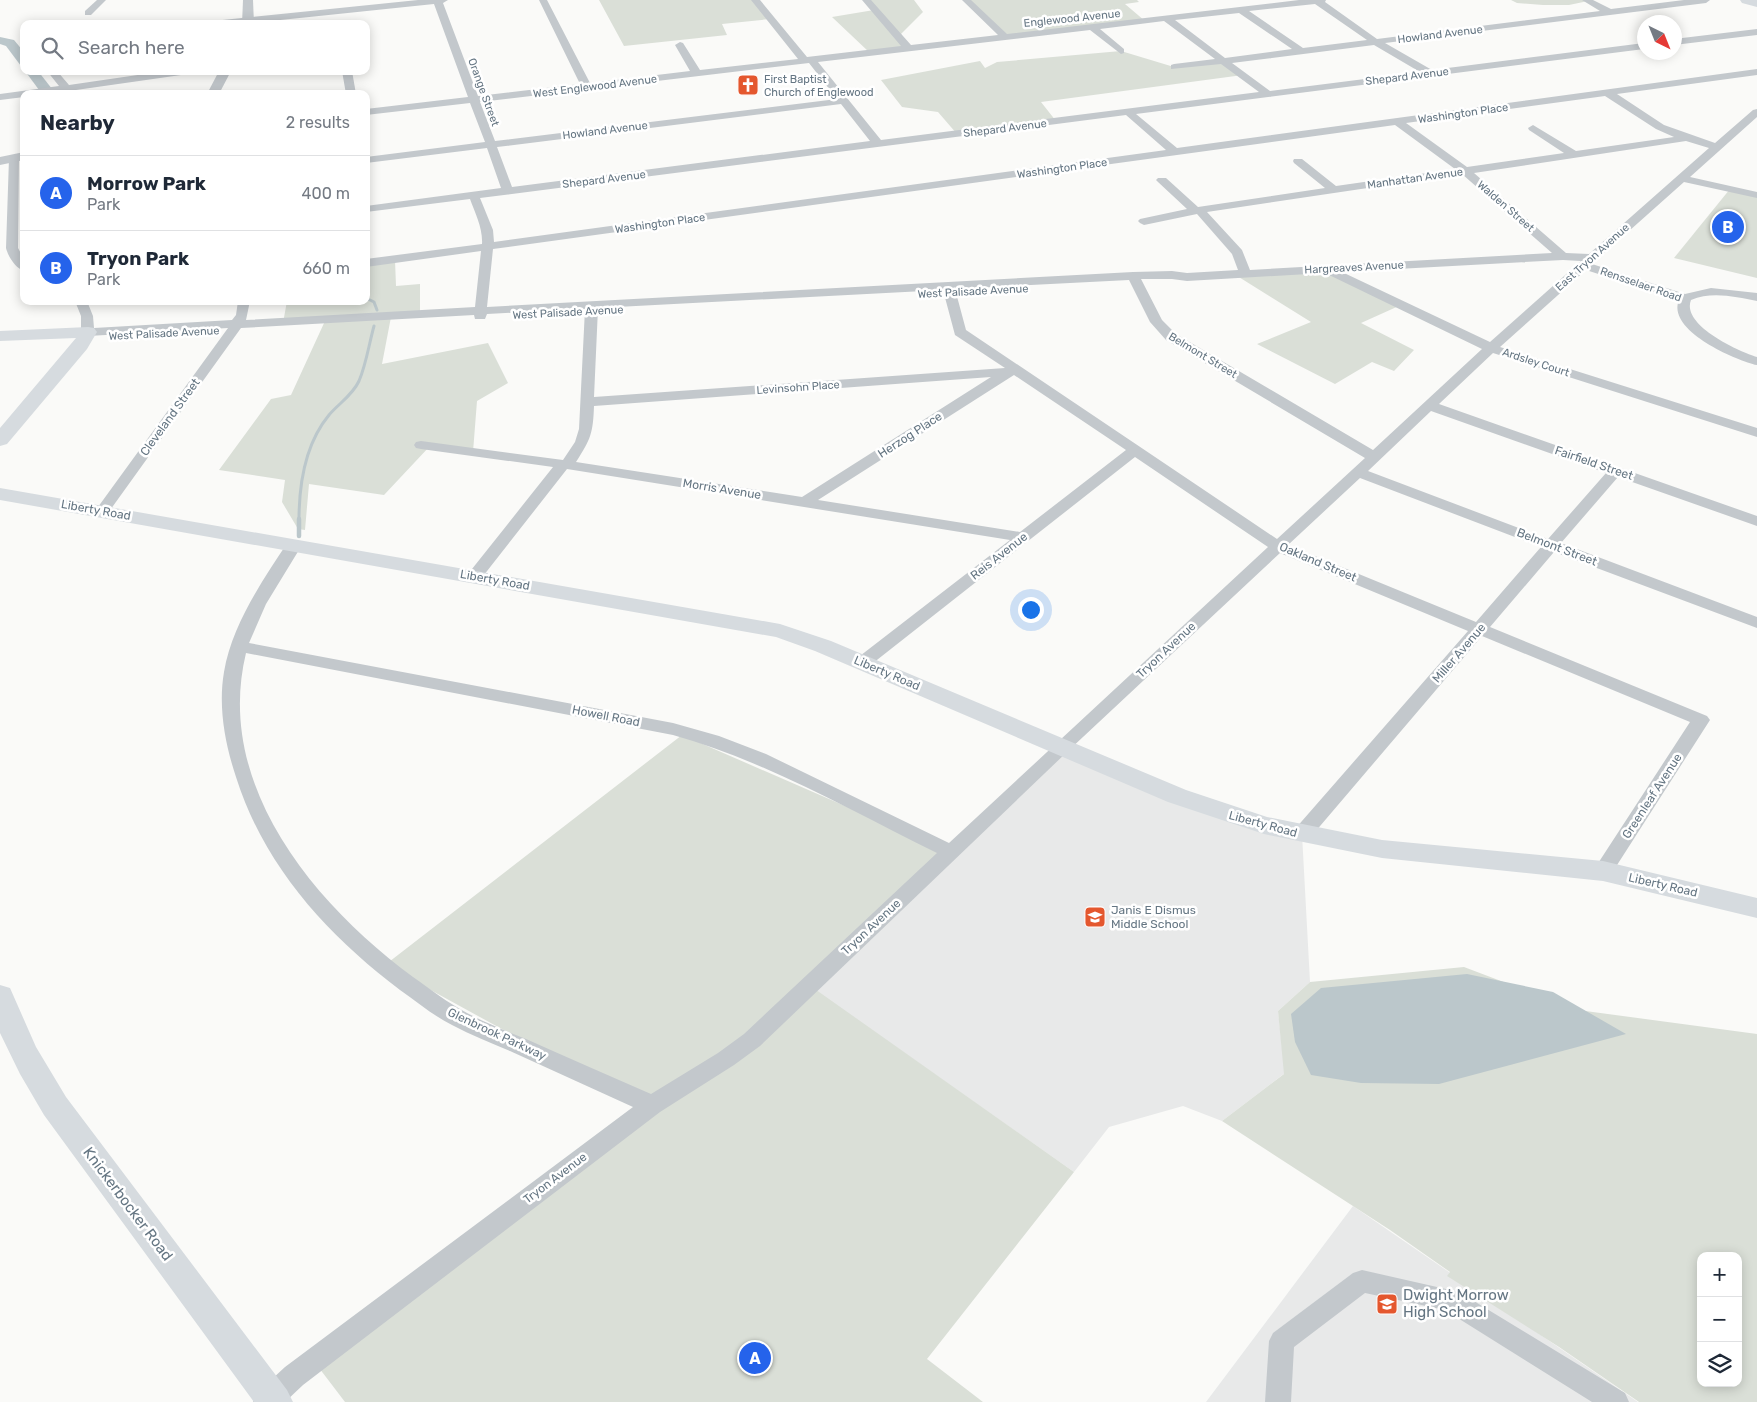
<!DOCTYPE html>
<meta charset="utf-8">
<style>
:root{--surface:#fff;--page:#f6f6f7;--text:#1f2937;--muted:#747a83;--line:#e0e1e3;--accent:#2563eb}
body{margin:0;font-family:Rubik,sans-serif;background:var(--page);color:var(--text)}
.controls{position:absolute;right:15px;bottom:15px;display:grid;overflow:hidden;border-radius:10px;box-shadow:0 2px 12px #0003}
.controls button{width:45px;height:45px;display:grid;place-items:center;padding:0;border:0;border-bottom:1px solid var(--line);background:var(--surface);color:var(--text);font:25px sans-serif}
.compass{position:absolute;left:1637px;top:15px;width:45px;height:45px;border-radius:50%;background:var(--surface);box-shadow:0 2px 12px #0003;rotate:137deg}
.you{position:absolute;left:1030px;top:609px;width:18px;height:18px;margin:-12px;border:4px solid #fff;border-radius:50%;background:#1a73e8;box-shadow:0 0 0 8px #1a73e833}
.badge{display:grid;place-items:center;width:32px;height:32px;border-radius:50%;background:var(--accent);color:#fff;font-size:16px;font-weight:700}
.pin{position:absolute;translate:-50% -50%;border:2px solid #fff;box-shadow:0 1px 5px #0006}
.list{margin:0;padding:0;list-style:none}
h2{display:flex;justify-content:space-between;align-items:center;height:65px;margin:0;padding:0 20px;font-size:21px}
h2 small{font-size:16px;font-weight:400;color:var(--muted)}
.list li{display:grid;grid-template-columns:32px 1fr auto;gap:15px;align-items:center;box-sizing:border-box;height:75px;padding:0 20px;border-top:1px solid var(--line)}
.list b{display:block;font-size:19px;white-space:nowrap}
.list p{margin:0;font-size:16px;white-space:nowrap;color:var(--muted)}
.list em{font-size:16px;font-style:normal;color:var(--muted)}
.icon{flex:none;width:28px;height:28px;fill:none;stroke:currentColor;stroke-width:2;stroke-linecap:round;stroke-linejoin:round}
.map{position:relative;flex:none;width:1757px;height:1402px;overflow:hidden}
.search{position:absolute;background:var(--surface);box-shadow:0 2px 12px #0003;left:20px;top:20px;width:350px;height:55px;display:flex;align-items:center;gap:12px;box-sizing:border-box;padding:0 18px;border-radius:10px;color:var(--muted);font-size:19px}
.panel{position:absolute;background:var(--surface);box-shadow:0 2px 12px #0003;left:20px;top:90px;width:350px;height:215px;border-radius:10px}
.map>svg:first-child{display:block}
.built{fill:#e8e9e9}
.green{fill:#dadfd7;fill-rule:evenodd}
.water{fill:#bbc7cb}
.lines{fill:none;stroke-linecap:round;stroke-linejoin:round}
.stream-far1{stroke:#bbc7cb;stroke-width:3}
.stream{stroke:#bbc7cb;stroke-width:4.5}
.minor{fill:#c3c8cc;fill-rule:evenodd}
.tertiary{fill:#c3c8cc;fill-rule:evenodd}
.secondary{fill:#d6dbdf;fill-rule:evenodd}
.primary{fill:#d6dbdf;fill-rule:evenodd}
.labels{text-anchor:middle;stroke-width:5;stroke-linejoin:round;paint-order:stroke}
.far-street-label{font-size:11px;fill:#657683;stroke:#fff}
.far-poi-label{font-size:11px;fill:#657683;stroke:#fff;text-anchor:start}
.street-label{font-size:12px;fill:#657683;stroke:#fff}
.poi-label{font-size:12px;fill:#657683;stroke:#fff;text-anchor:start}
.near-street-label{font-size:15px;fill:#657683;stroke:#fff}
.near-poi-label{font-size:15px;fill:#657683;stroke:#fff;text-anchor:start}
</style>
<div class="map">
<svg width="1757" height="1402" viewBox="0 0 1757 1402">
<rect width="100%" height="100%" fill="#fafaf8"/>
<!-- built -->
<g class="built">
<polygon points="1062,747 1302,834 1310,982 1278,1011 1285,1073 1222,1121 1183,1106 1109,1127 1074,1172 809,986"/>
<polygon points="1353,1206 1638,1402 1206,1402"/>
</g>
<!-- green -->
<g class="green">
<polygon points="599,0 755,0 770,19 722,24 727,35 624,46"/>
<polygon points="866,0 914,0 923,12 901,34 908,48 869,52 832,17 874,10"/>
<polygon points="966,0 1137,0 1139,2 1125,4 1145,21 1004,36"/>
<polygon points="1511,0 1586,0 1588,1 1569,5 1543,5 1517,3"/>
<polygon points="1121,51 1174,67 1223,61 1243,75 1041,102 1056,121 957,134 938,112 902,107 881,80 980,61 985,68 997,62"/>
<polygon points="1730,189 1757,195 1757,278 1674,258"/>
<polygon points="395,260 396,286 420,284 420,316 391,317 382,364 488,343 508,383 477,401 473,452 430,446 384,495 309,484 305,530 298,529 282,502 285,480 219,470 271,399 291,395 325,321 283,323 287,301 366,301 366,264"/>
<polygon points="1324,268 1401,305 1361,323 1414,350 1394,371 1372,362 1335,384 1257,344 1311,322 1234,274"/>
<polygon points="682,735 953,853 812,987 1074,1172 927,1359 983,1402 345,1402 313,1360 644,1107 385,965"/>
<path d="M1464 967 1578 1010 1757 1034V1402H1639L1559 1347 1447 1276 1450 1272 1390 1230 1222 1121 1284 1074 1278 1011 1310 982ZM1701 1256H1738V1383H1701Z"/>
</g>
<!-- water -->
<g class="water">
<polygon points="0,37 14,40 24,52 24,70 6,46 0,44"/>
<polygon points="25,71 38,71 56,94 42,94"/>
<polygon points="1467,974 1553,992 1626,1034 1439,1084 1361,1083 1311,1075 1295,1042 1291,1014 1321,988"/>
</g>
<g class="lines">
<!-- stream-far1 -->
<g class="stream-far1">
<polyline points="366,298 374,302 377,310"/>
<path d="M299 520C299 484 305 444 329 415 339 403 352 396 359 381 366 365 369 344 374 326"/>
</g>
<!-- stream -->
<polyline class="stream" points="299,519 299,536"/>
<!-- minor -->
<g class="minor">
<polygon points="97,0 106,0 91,15 85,15 85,11"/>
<path d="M418 0H448L443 3 478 96 580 84 539 0H547L590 83 690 71 675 45 680 42 683 43 700 70 798 59 751 0H760L807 57 901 46 862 0H871L911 45 998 35 962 0H971L1007 34 1299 0H1326L1325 2 1377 39 1600 11 1582 0H1593L1611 9 1684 0H1710L1706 3 1385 43 1432 70 1644 43V49L1136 114 1177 148 1757 69V75L1617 94 1664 125 1715 143 1753 110 1757 109V117L1690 177 1757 192V198L1684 182 1592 264 1685 294 1711 288 1757 293V301C1736 297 1712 291 1691 300 1681 325 1738 351 1757 357V365C1735 360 1666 330 1679 300L1586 270 1500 347 1757 428V437L1493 353 1439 404 1757 516V526L1618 477 1561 543 1757 617V628L1554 552 1490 627 1707 716 1710 720 1610 876 1603 878 1596 876 1593 871 1690 722 1482 636 1309 839 1302 841 1295 839 1292 834 1295 829 1468 631 1280 553 1068 751 760 1046 734 1065 660 1112 303 1385 285 1402H253L257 1393 285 1367 633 1107C592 1088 551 1070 510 1051 491 1043 471 1035 452 1025 434 1016 417 1002 400 990 327 935 264 866 236 777 225 744 218 707 224 672 232 625 262 581 288 542H300L302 545 266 604 249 643 673 723 719 736 766 754 949 843 1268 547 1135 457 868 667 862 668 856 667 853 663 856 659 1010 540 567 469 480 580H468L466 577 468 574 553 467 421 449 416 448 414 445 416 442 421 441 563 460 575 442 579 429 585 309 487 314 485 319H475L474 315 241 328 108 513H98L95 510 98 507 228 328 88 336 81 332V316L75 301H87L93 316 94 328 232 320 236 315 238 301H250L246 320 475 307 481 251 366 267V259L482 244C483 228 475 213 470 199L366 212V206L501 188 487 148 366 163V157L485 142 470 103 366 115V109L468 97 434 4 242 24H209L213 21ZM1315 4 1367 40 1303 48 1249 11ZM1239 13 1292 49 1225 58 1175 20ZM1164 21 1215 59 1174 64 1171 65V69L1221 64 1259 92 881 140 818 62 1090 30 1121 54 1124 53V49L1100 29ZM1374 45 1420 72 1270 91 1232 63ZM809 63 837 99 495 141 480 102ZM1605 96 1656 129 1674 137 1576 151 1533 125 1528 128 1529 130 1564 153 1467 167 1406 123ZM841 104 870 141 512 187 497 147ZM1126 115 1166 150 494 242 493 230 480 198ZM1395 125 1455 169 1336 186 1302 159H1294L1293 161 1294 163 1325 188 1198 207 1166 178H1158L1156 180 1158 182 1187 209 1140 219 1138 221 1140 223 1144 225 1197 214 1232 254 1238 270 1187 273 1172 271 1133 272 487 307 493 249ZM1686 141 1709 148 1589 254 1566 253 1474 173ZM1462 174 1552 253 1250 270 1242 250 1207 212ZM1563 260 1581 261 1490 342 1342 272ZM1325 273 1482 349 1373 450 1176 334 1162 320 1141 279H1172L1187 281ZM1129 280 1150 322 1166 340 1365 458 1277 539 966 330 955 289ZM943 290 955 335 1005 368 594 397 598 308ZM1014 375 1126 450 1020 532 818 500ZM991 377 802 497 576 462C591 439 593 433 594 406ZM1431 411 1606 473 1548 539 1368 471ZM1360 478 1541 547 1476 622 1288 545ZM246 653 673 735C766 761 851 811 937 853L744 1034 718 1053 651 1094C609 1076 567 1057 526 1039 506 1031 486 1023 467 1013 448 1003 430 989 413 977 314 904 214 785 246 653Z"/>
<polygon points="1757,29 1757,35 1674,45 1674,39"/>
<polygon points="47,71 57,71 69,85 165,71 193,71 188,74 48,94 24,94 24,97 0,100 0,94 59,86"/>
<polygon points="342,71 352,71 356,94 346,94"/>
<path d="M14 155 19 158 18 248 24 259V271C15 268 8 256 6 248L9 158Z"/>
<polygon points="1362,1270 1459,1292 1625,1393 1629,1402 1592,1402 1445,1310 1365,1293 1294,1347 1291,1402 1265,1402 1269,1341 1273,1333 1353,1273"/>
</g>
<!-- tertiary -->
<g class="tertiary">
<polygon points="243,0 253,0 254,24 242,24"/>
<polygon points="219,71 231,71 219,94 207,94"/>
<polygon points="24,152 24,160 0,165 0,157"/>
</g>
<!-- secondary -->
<g class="secondary">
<polygon points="88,327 94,328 97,332 87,349 7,444 0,446 0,428 76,338 0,341 0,331"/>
<polygon points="0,488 780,624 831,641 1186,790 1267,817 1382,840 1603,861 1757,898 1757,918 1603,881 1382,858 1264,834 1168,802 815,651 776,637 0,500"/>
<polygon points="0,985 10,988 36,1047 66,1097 287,1390 293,1402 254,1402 44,1115 20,1074 0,1033"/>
</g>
<!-- primary -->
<polygon class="primary" points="1740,0 1757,0 1757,7 1742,3"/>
</g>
<!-- icons -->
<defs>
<g id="church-square" transform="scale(1.125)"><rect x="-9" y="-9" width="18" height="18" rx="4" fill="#e4572e" stroke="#fff"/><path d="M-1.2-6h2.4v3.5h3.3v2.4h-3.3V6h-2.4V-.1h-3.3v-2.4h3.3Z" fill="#fff"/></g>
<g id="school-square" transform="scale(1.125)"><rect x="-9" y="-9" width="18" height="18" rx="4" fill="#e4572e" stroke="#fff"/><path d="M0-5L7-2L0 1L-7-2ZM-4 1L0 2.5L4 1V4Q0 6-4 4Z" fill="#fff"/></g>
</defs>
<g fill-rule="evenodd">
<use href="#church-square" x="748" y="85"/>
<use href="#school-square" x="1095" y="917"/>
<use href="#school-square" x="1387" y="1304"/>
</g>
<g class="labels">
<!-- far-street labels -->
<g class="far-street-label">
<text transform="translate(1072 18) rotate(-6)" y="4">Englewood Avenue</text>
<text transform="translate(1440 34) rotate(-7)" y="4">Howland Avenue</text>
<text transform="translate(1407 76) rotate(-7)" y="4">Shepard Avenue</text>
<text transform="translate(595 86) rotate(-7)" y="4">West Englewood Avenue</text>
<text transform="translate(484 92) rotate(70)" y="4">Orange Street</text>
<text transform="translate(1463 113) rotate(-8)" y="4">Washington Place</text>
<text transform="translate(1005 128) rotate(-7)" y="4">Shepard Avenue</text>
<text transform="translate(605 130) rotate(-7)" y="4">Howland Avenue</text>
<text transform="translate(1062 168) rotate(-8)" y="4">Washington Place</text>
<text transform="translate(1415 178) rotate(-8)" y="4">Manhattan Avenue</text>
<text transform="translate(604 179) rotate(-7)" y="4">Shepard Avenue</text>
<text transform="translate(1506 206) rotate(41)" y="4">Walden Street</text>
<text transform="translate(660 223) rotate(-8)" y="4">Washington Place</text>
<text transform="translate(1592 257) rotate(-42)" y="4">East Tryon Avenue</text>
<text transform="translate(1354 267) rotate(-3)" y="4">Hargreaves Avenue</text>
<text transform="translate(1641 284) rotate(19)" y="4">Rensselaer Road</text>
<text transform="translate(973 291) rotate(-3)" y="4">West Palisade Avenue</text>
<text transform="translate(568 312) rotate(-3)" y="4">West Palisade Avenue</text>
<text transform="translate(164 333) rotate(-3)" y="4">West Palisade Avenue</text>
<text transform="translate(1203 355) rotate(31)" y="4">Belmont Street</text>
<text transform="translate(1536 362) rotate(18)" y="4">Ardsley Court</text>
<text transform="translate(798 387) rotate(-4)" y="4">Levinsohn Place</text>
</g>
<!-- far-poi labels -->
<g class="far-poi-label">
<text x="764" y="83">First Baptist<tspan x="764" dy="13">Church of Englewood</tspan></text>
</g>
<!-- street labels -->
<g class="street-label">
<text transform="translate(170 417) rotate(-54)" y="4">Cleveland Street</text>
<text transform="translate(910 435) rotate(-33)" y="4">Herzog Place</text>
<text transform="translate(1594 463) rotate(19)" y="4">Fairfield Street</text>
<text transform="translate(722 489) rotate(9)" y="4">Morris Avenue</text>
<text transform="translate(96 510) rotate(10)" y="4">Liberty Road</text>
<text transform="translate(1557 547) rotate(21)" y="4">Belmont Street</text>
<text transform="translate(999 556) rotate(-38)" y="4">Reis Avenue</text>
<text transform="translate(1318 562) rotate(23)" y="4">Oakland Street</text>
<text transform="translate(495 580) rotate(10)" y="4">Liberty Road</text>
<text transform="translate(1166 650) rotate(-43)" y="4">Tryon Avenue</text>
<text transform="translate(1459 653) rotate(-49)" y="4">Miller Avenue</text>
<text transform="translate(887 673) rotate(23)" y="4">Liberty Road</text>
<text transform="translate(606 716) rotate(11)" y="4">Howell Road</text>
<text transform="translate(1652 796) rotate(-57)" y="4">Greenleaf Avenue</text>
<text transform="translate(1263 824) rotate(15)" y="4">Liberty Road</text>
<text transform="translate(1663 885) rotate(13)" y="4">Liberty Road</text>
<text transform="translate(871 927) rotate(-43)" y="4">Tryon Avenue</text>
<text transform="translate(497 1034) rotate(25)" y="4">Glenbrook Parkway</text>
<text transform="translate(555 1178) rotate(-37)" y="4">Tryon Avenue</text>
</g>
<!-- poi labels -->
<g class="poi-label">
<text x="1111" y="914">Janis E Dismus<tspan x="1111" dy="14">Middle School</tspan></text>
</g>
<!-- near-street labels -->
<g class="near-street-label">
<text transform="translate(128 1204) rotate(53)" y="5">Knickerbocker Road</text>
</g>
<!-- near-poi labels -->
<g class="near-poi-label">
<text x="1403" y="1300">Dwight Morrow<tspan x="1403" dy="17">High School</tspan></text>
</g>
</g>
</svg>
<div class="controls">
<button>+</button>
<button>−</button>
<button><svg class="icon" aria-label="layers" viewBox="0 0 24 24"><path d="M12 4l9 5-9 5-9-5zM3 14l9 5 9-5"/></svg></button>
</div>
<svg class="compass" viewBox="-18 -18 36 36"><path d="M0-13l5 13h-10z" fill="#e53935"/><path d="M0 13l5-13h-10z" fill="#747a83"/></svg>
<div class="you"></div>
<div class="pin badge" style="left:755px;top:1358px">A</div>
<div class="pin badge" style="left:1728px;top:227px">B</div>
<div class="search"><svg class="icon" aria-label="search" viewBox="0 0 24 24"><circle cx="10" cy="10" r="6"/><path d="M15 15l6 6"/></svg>Search here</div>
<section class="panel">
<h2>Nearby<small>2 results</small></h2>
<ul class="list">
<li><span class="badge">A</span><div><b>Morrow Park</b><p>Park</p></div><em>400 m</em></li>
<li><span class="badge">B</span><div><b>Tryon Park</b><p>Park</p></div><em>660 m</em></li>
</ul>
</section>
</div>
